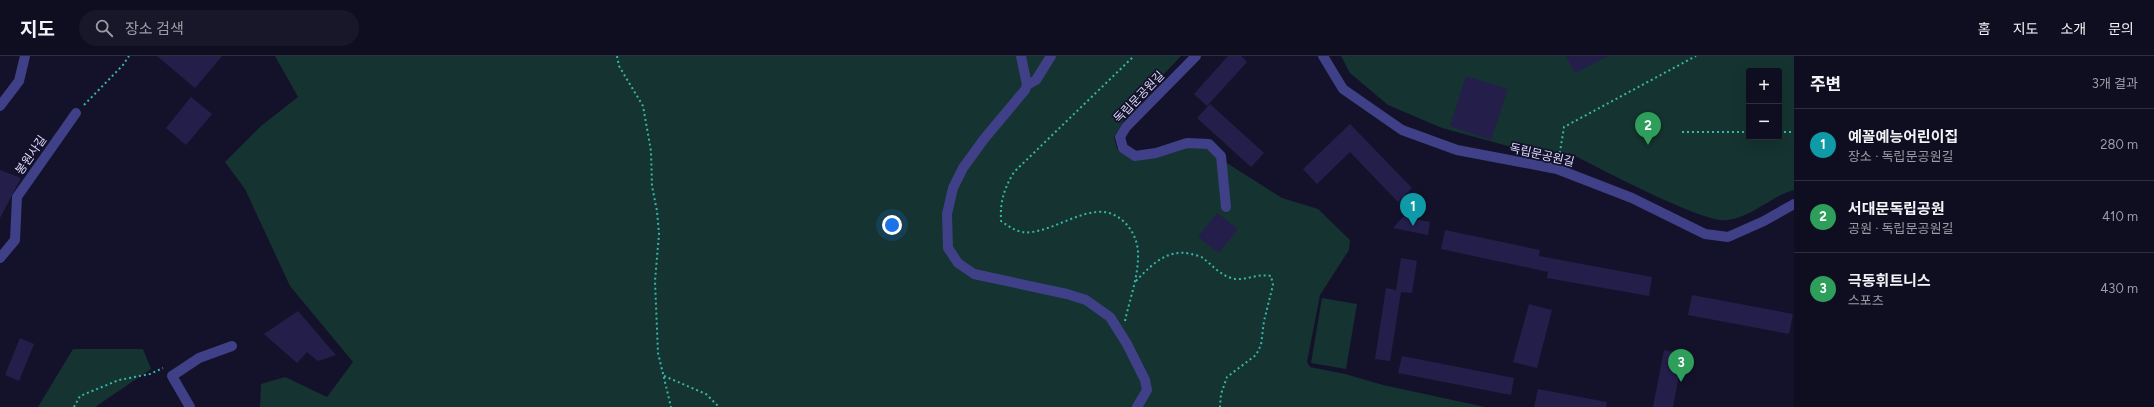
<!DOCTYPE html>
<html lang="ko">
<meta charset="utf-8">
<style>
:root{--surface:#0f0e20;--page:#181729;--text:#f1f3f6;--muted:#9b9ca5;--line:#2f2e3e;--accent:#8c9099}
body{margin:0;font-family:Figtree,"Noto Sans KR",sans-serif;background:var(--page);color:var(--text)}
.controls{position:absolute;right:12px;top:12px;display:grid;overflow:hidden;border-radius:4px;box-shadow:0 4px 16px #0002}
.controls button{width:36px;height:36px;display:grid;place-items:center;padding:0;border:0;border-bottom:1px solid var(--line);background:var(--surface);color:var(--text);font:20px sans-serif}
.you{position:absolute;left:892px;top:169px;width:14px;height:14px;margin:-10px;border:3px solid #fff;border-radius:50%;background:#1a73e8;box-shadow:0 0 0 6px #1a73e833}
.badge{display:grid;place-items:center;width:26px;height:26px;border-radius:50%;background:var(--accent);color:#fff;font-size:13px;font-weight:700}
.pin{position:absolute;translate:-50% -33px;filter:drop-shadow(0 1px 2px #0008)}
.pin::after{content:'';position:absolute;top:21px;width:14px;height:12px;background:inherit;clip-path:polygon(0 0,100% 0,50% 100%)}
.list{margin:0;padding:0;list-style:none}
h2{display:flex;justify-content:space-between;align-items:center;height:52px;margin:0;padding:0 16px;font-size:17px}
h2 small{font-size:13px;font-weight:400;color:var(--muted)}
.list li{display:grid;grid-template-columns:26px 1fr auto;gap:12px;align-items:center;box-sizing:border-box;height:72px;padding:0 16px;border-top:1px solid var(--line)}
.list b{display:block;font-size:15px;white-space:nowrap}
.list p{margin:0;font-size:13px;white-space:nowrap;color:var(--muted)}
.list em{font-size:13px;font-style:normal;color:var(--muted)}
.icon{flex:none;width:22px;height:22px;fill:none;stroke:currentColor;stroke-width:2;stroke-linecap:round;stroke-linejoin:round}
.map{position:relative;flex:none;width:1794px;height:351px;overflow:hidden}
header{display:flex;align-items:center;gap:24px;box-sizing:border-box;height:56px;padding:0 20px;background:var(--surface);border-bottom:1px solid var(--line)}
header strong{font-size:19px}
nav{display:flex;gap:22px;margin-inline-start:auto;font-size:14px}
.search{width:280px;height:36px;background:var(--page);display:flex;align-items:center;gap:10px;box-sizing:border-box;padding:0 14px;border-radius:22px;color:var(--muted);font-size:15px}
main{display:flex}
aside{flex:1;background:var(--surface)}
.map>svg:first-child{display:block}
.green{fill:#153330;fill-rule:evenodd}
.building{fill:#241e4a}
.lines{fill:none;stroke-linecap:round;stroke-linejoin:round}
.path{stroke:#35b8a8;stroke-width:2;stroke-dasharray:2 3;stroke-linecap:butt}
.street{stroke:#3f4087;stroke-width:10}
.labels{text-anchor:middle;stroke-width:3.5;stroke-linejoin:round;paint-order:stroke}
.street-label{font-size:12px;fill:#dddbfe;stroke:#14122a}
</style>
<header>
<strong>지도</strong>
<div class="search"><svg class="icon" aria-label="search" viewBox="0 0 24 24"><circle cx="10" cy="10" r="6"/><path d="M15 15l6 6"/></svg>장소 검색</div>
<nav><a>홈</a><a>지도</a><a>소개</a><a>문의</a></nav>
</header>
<main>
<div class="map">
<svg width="1794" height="351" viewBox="0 0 1794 351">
<rect width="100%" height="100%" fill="#14122a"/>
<!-- green -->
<g class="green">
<polygon points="275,0 1181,0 1129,55 1114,81 1117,93 1134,105 1160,100 1188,90 1206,92 1219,102 1282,142 1318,153 1350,184 1349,194 1320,239 1307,306 1310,311 1345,318 1383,329 1485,351 260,351 261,328 285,321 327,341 353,306 290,230 245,133 225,106 261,70 298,41"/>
<path d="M1341 0H1794V134C1771 140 1754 160 1728 164 1705 169 1596 110 1569 97L1555 103 1442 72 1388 49 1350 17ZM1749 15H1779V81H1749Z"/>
<polygon points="1322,242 1357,248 1346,313 1311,307"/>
<polygon points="73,293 143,293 151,313 95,351 38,351"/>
</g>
<!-- building -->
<g class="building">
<polygon points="157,0 222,0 195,32"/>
<polygon points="1228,0 1241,0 1247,6 1207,50 1194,38"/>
<polygon points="1566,0 1608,0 1575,17"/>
<polygon points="1466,20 1508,33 1491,84 1450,70"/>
<polygon points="191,41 212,58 186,89 166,72"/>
<polygon points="1210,48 1264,97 1251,111 1197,62"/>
<polygon points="1350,68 1412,132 1398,146 1350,96 1317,128 1303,113"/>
<polygon points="0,114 21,122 0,162"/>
<polygon points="1217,157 1238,173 1219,197 1198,181"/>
<polygon points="1403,161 1430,166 1428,179 1393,172"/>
<polygon points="1445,174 1540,194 1539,200 1652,221 1649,240 1547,222 1548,216 1441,193"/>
<polygon points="1401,202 1417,205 1412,237 1401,236 1390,305 1375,303 1386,232 1396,234"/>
<polygon points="1692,239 1793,258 1789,278 1688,259"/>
<polygon points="1529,248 1552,254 1537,312 1513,306"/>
<polygon points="298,255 316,276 336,299 318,305 307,296 297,307 264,278"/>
<polygon points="20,282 34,288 19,325 5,319"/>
<polygon points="1664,294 1683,298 1673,351 1653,351"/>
<polygon points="1402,300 1514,322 1511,339 1398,317"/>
<polygon points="1538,333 1607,346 1606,351 1534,351"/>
</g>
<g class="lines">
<!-- path -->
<g class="path">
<polyline points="617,0 619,10 643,50 651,95 652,130 657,155 659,178 655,225 658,297 671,351"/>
<polyline points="84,49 123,9 129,0"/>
<polyline points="1682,76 1749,76"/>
<polyline points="1779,76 1794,76"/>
<polyline points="1559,102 1564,71 1696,0"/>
<path d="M1136 225C1151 209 1168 192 1191 198 1195 199 1200 200 1203 202 1212 209 1219 218 1231 222 1244 226 1257 217 1271 220L1273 229 1264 265 1261 289 1256 299 1227 321 1221 338 1220 351"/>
<path d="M1125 265C1130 242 1139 219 1138 196 1137 175 1119 153 1096 156 1076 158 1053 173 1032 176 1019 178 1011 172 1001 165 1000 145 1004 133 1014 116L1134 0"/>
<polyline points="664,320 706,338 719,351"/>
<polyline points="74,351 80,340 119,324 150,318 163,312"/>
</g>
<!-- street -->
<g class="street">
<polyline points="1021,0 1027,29 1025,34 984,83 963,112 953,132 947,158 948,192 958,207 974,218 1067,238 1086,244 1110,261 1127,288 1145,324 1147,334 1137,351"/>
<polyline points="1196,0 1126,71 1120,81 1123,92 1135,100 1156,97 1187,87 1209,88 1221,100 1226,151"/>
<polyline points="1323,0 1343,33 1402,74 1457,94 1557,113 1632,142 1705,178 1728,181 1764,165 1794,148"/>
<polyline points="1027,29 1036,24 1051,0"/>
<polyline points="0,50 19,25 25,0"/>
<polyline points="0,202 15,184 17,141 76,57"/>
<polyline points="190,351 172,320 199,302 232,290"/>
</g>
</g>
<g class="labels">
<!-- street labels -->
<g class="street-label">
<text transform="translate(1139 41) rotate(-46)" y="4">독립문공원길</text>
<text transform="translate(31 99) rotate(-55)" y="4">봉원사길</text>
<text transform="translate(1542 99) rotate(13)" y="4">독립문공원길</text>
</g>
</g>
</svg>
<div class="controls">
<button>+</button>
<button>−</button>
</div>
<div class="you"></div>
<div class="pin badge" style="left:1413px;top:170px;background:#0f9aa8">1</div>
<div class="pin badge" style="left:1648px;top:89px;background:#2e9e5b">2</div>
<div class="pin badge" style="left:1681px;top:326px;background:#2e9e5b">3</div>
</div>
<aside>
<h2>주변<small>3개 결과</small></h2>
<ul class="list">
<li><span class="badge" style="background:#0f9aa8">1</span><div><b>예꼴예능어린이집</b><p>장소 · 독립문공원길</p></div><em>280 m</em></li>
<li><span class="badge" style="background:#2e9e5b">2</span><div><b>서대문독립공원</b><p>공원 · 독립문공원길</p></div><em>410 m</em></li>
<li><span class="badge" style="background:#2e9e5b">3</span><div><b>극동휘트니스</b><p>스포츠</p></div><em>430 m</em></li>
</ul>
</aside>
</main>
